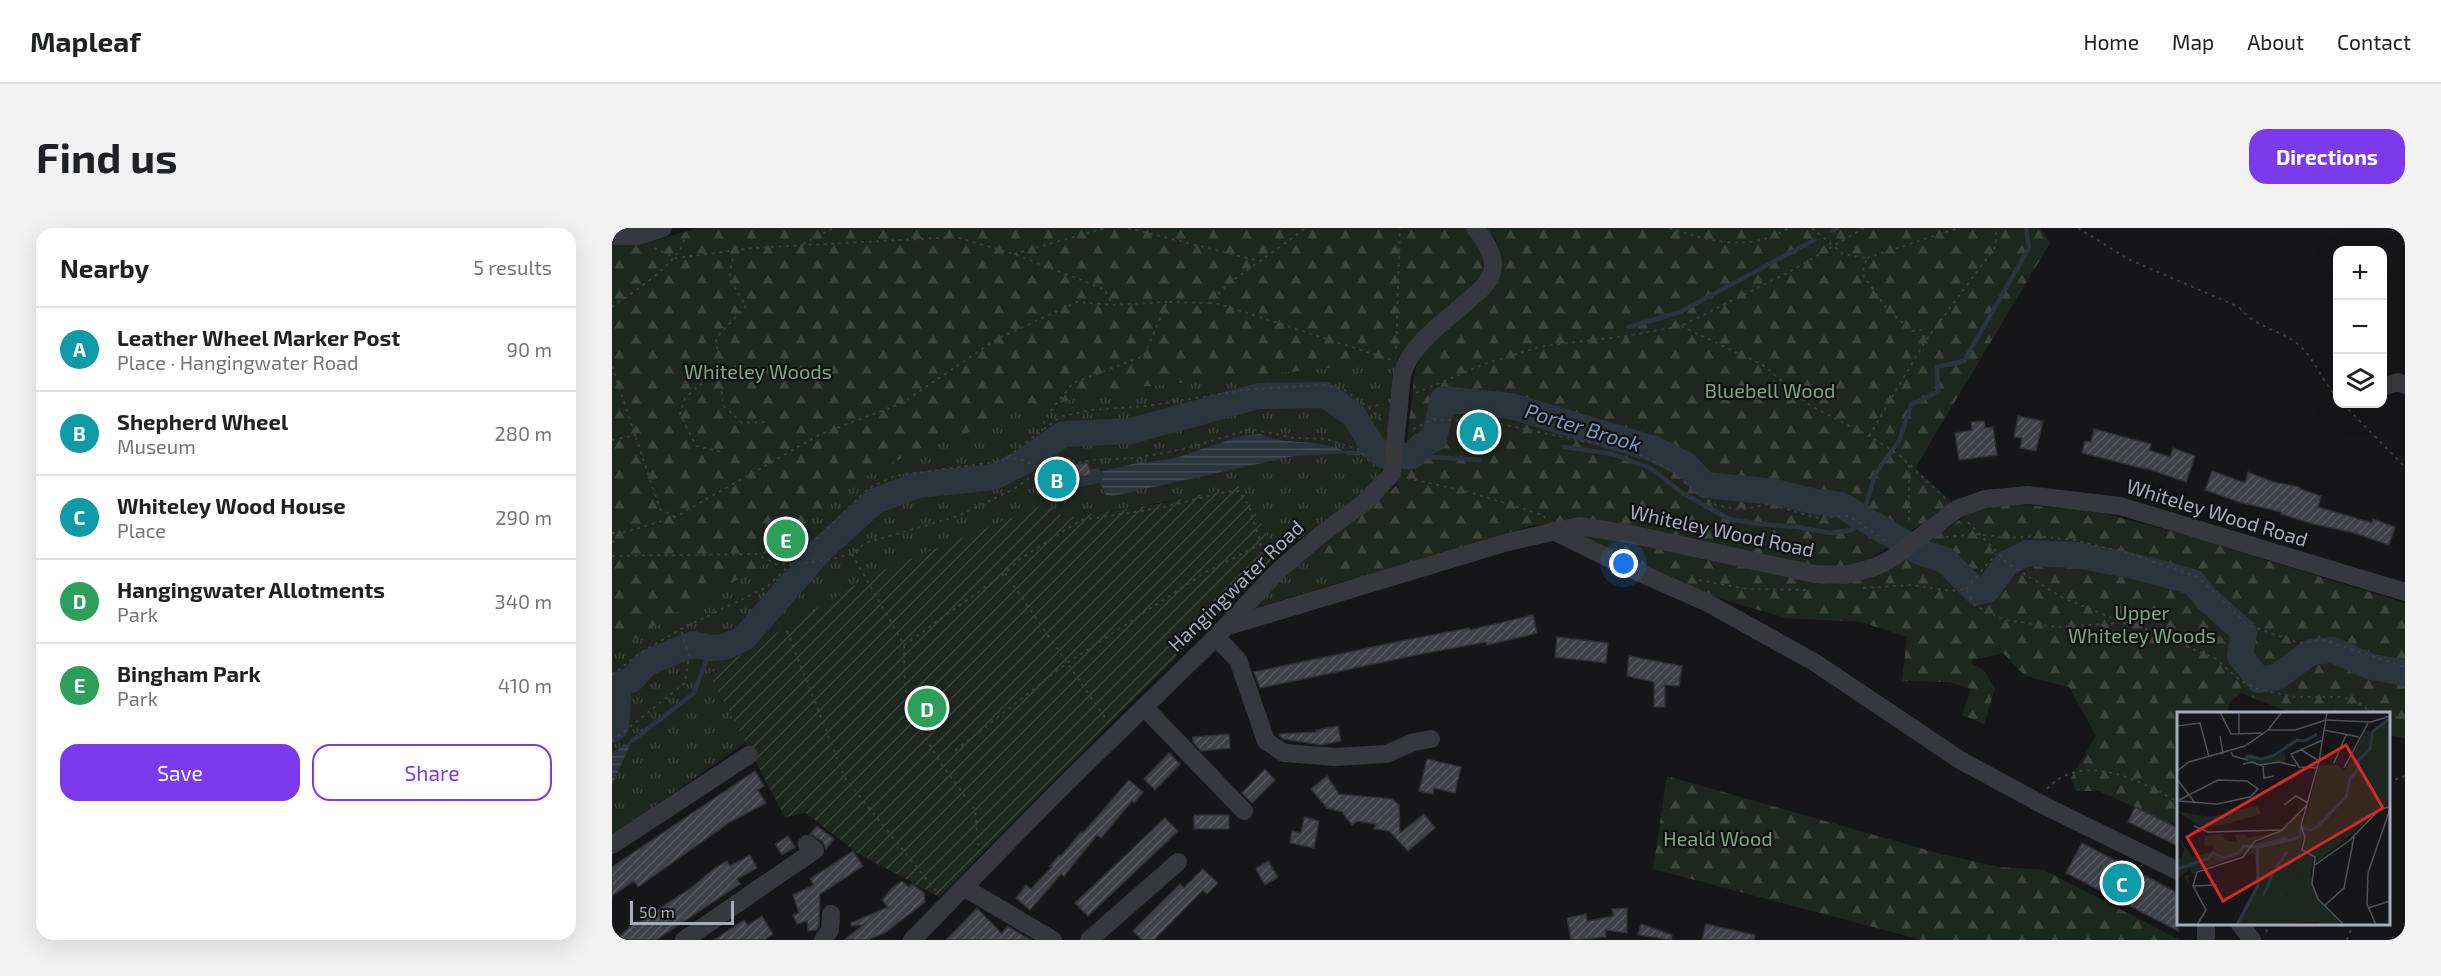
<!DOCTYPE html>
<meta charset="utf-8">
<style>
:root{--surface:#fff;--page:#f2f2f2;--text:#202124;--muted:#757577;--line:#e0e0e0;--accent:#7c3aed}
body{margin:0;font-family:"Exo 2",sans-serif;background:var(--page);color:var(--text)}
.controls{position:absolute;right:18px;top:18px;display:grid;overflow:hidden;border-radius:12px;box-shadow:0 6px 24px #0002}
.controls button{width:54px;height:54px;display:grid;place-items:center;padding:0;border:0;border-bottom:2px solid var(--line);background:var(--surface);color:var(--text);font:30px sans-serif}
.scale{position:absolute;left:18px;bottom:15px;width:104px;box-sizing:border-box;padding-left:6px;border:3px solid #a7acba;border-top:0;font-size:16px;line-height:21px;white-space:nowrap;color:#a7acba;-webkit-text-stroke:4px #111113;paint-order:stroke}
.you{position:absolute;left:1012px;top:336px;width:21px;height:21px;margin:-15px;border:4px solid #fff;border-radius:50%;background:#1a73e8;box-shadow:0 0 0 9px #1a73e833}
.badge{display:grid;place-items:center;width:39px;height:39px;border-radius:50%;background:var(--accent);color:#fff;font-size:20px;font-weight:700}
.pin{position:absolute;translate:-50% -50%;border:3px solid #fff;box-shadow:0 2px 6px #0006}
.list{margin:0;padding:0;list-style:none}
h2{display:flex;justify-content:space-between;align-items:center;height:78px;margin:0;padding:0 24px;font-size:26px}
h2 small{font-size:20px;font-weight:400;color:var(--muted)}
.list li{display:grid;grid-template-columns:39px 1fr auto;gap:18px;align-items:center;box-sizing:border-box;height:84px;padding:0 24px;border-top:2px solid var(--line)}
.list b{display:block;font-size:22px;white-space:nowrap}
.list p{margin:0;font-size:20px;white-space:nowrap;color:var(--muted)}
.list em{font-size:20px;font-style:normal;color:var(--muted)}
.actions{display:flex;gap:12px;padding:18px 24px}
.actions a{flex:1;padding:14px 0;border:2px solid var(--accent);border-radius:18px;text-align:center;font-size:21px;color:var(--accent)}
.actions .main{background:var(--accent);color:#fff}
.icon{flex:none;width:33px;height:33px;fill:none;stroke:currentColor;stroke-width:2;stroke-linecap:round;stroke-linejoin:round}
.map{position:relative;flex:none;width:1793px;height:712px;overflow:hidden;border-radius:18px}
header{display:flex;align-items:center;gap:36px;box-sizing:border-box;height:84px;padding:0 30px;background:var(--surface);border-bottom:2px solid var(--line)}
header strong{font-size:28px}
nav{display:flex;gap:33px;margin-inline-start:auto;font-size:21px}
.intro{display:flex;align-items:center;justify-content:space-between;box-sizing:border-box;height:144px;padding:0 36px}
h1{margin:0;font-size:42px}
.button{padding:15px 27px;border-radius:18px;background:var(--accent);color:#fff;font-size:21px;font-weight:700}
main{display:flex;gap:36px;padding:0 36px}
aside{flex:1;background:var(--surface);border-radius:18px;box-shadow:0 6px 24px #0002}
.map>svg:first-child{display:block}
.grass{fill:url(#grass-tufts)}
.forest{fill:url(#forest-firs)}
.garden{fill:url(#garden-furrows)}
.water{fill:url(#water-rules)}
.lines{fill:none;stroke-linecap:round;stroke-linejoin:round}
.stream{stroke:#2b353e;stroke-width:4.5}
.canal{stroke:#2b353e;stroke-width:15}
.river{stroke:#2b353e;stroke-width:26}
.building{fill:url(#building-hatch);stroke:#303035;stroke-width:1.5}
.path{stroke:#3d3f45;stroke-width:2;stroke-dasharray:3 4.5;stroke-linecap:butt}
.minor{stroke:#37383e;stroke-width:18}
.labels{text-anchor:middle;stroke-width:4.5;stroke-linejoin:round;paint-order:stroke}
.park-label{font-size:20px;fill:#7ca680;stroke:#111113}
.street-label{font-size:20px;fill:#a7acba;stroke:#111113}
.water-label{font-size:21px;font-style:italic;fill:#7b99b8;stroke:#111113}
.inset-river{fill:none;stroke:#2b353e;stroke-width:3}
.inset-road{fill:none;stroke:#505259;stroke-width:1.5}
.view{fill:#d62828;fill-opacity:0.15;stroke:#d62828;stroke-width:3}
.inset-edge{fill:none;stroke:#a7acba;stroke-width:3}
</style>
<header>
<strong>Mapleaf</strong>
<nav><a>Home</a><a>Map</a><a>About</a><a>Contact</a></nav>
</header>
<div class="intro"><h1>Find us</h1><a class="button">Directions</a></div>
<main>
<aside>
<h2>Nearby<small>5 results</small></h2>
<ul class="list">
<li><span class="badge" style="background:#0f9aa8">A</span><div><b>Leather Wheel Marker Post</b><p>Place · Hangingwater Road</p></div><em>90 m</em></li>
<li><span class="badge" style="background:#0f9aa8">B</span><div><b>Shepherd Wheel</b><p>Museum</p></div><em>280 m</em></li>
<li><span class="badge" style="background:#0f9aa8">C</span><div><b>Whiteley Wood House</b><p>Place</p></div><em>290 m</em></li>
<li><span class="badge" style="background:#2e9e5b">D</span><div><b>Hangingwater Allotments</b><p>Park</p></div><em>340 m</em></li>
<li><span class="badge" style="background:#2e9e5b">E</span><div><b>Bingham Park</b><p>Park</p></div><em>410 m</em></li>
</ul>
<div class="actions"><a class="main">Save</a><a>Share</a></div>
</aside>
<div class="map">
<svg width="1793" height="712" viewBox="0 0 1793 712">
<defs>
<pattern id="grass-tufts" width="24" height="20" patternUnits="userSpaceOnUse" patternTransform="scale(1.5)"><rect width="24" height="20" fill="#1e271f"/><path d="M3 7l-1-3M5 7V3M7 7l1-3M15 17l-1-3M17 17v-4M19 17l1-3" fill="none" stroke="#3c443d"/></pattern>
<pattern id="forest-firs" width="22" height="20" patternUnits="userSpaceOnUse" patternTransform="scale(1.5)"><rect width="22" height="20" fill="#1e271f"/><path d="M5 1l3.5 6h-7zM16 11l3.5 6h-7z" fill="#3c443d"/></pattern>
<pattern id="garden-furrows" width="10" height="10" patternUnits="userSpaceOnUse" patternTransform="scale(1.5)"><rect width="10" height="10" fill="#1e271f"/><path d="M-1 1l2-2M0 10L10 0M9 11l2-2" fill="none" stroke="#3c443d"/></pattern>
<pattern id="water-rules" width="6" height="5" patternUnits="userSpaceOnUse" patternTransform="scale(1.5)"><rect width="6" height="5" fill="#2b353e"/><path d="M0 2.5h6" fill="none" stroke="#475058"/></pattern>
<pattern id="building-hatch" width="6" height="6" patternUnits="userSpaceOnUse" patternTransform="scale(1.5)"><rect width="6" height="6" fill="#404146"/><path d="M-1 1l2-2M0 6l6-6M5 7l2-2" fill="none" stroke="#595a5f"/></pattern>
</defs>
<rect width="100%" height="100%" fill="#161618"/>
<!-- grass -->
<g class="grass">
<polygon points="86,0 856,0 871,49 786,130 774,228 765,254 664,328 649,294 584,269 453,290 98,446 134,514 0,608 0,13 41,13"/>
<polygon points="697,326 729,354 637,382"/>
</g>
<!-- forest -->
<g class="forest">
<polygon points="91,0 856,0 871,19 871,49 786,130 709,141 517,160 465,170 433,179 413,175 388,194 309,220 233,259 149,339 59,387 0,426 0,13 41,13"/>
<polygon points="874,0 1428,0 1438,15 1303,240 1341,275 1257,331 1226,340 1182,338 972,292 917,298 798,338 729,354 697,326 785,257 793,230 803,143 810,124 881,62 889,40 885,13"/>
<polygon points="1400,276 1482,283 1570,306 1793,375 1793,510 1777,507 1776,485 1685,485 1676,484 1629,465 1617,475 1616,485 1566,485 1566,598 1486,563 1464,563 1459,550 1484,508 1457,459 1413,448 1391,425 1361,432 1359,435 1371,442 1383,460 1372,496 1350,487 1359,461 1337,454 1290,453 1295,409 1249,394 1174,390 1109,371 970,310 972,305 1138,340 1273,343 1362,282"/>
<polygon points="1055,548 1329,626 1388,639 1432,642 1568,712 1310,712 1041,641"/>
</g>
<!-- garden -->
<polygon class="garden" points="627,258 649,294 664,328 327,669 245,625 194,585 173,589 97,446 262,346 436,275 453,290 552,275"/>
<!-- water -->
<g class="water">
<path d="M648 206C657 209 666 213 676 213 697 215 716 214 736 225L682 228 501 268 494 267 483 245 521 236 564 230 629 208Z"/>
<polygon points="20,513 0,557 0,525"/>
</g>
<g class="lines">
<!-- stream -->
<g class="stream">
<polyline points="1220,3 1225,0"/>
<polyline points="1017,99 1068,84 1202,12"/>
<polyline points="753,204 771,217 777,217"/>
<polyline points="786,217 810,217"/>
<polyline points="952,219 1000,226 1038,240 1072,266 1117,291 1148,296 1185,299 1218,305 1240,302 1254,292"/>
<polyline points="736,225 768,225"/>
<polyline points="800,228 868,232"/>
<polyline points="1250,290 1263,246 1287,213 1299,177 1326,164 1325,139 1352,133 1417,20 1414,0"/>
<polyline points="20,513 82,465 99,420"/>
</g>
<!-- canal -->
<polyline class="canal" points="456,254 484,248"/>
<!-- river -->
<polyline class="river" points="0,502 4,498 7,456 19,452 35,435 81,416 99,420 112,419 132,410 211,320 263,273 306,257 382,249 413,233 451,206 519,203 647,168 713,167 741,186 762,220 773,228 800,228 810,217 822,211 831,171 899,178 1042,221 1074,237 1093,257 1164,264 1200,273 1229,277 1308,324 1333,332 1365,364 1375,362 1395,335 1416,325 1464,327 1521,338 1581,354 1594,370 1632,404 1628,428 1647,452 1665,449 1699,424 1721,422 1760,439 1793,445"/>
</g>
<!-- building -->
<g class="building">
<polygon points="1406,188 1431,193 1424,223 1408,220 1410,210 1402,209"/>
<polygon points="1372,193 1373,200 1381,199 1385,227 1347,232 1343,205 1360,202 1359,194"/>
<polygon points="1482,201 1539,216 1537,222 1558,229 1561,220 1583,228 1574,254 1533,240 1533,241 1470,225 1473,213 1479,214"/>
<polygon points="476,235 480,247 453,252 454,258 434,262 429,249 451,247 449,238"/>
<polygon points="1600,243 1633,255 1636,244 1661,254 1688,259 1688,261 1709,268 1706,279 1760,295 1761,291 1783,299 1777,317 1739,304 1701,296 1669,286 1669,284 1627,274 1593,262"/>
<polygon points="921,387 925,405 875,417 874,414 809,426 648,460 642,444 794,412 857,400 858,402"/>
<polygon points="945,409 996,415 994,435 943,429"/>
<polygon points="1017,428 1070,438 1067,458 1053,457 1053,479 1042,479 1042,454 1015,448"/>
<polygon points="726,498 729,513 709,517 672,511 667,508 667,506 705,504 704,502"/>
<polygon points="617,506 618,520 589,523 581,514 581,509"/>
<polygon points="557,525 568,536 543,562 532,551"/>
<polygon points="815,531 849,539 843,565 822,560 821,566 807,563"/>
<polygon points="653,541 663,552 640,575 630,565"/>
<polygon points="143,543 152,558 146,562 154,575 118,594 26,659 22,653 0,668 0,639"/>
<polygon points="715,548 727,566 780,571 787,577 788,605 812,586 823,600 796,623 777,603 762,601 764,596 745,593 740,597 730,584 715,580 699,561"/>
<polygon points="517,552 531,564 522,575 520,573 489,610 485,607 452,648 449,646 418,682 404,670 414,657 419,661 440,639 438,638 447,627 449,628 469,604 471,605"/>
<polygon points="1523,579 1566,600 1566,618 1516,594"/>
<rect x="582" y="587" width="35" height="14"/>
<polygon points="692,589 707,593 702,620 678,615 680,603 689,605"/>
<polygon points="553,590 566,603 476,688 463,675"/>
<polygon points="205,598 222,611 214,621 210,613 198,606"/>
<polygon points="176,608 183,619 170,627 163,616"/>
<polygon points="1470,615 1566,665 1566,703 1454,645"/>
<polygon points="241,623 251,638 208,666 207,698 204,702 196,703 195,693 185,696 181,687 187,685 181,667 202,657 198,651"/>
<polygon points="138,627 145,640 125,651 128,656 44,712 3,712 25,693 27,694 79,660 104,639 115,633 118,638"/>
<polygon points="656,633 666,649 653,657 644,641"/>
<polygon points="591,641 606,655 595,666 591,662 542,712 530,712 521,703 568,656 572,660"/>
<polygon points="290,653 297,659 300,656 312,665 313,674 274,704 256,712 232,712 251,697 239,698 239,695 276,679 270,672 281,659"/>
<polygon points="365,680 390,706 395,698 419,712 334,712"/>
<polygon points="1015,680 1015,705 993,702 994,709 959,712 955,690 974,686 975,693 1002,688 1000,681"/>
<polygon points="150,688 161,706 152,712 102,712 132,692 136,697"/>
<polygon points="1029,696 1060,707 1059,712 1026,707"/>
<polygon points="1094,696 1143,707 1142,712 1090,712"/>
</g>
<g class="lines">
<!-- path -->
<g class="path">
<polyline points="516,0 647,33"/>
<path d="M1057 0C1096 13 1139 25 1176 0"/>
<polyline points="1200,0 1231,26 1255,30 1250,46 1276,82 1300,103 1309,102 1314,112"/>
<path d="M1466 0 1516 31 1627 79C1643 100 1668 101 1687 117 1704 132 1710 154 1726 170"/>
<polyline points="191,16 221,0"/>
<polyline points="42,20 64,30 141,20 344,9 402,26 492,61 501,77"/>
<polyline points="122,23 117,50 134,78 104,110 111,177 130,195 153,194"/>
<polyline points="402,26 493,0"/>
<polyline points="1255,30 1346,0"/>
<polyline points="597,75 604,75 780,132"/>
<path d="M0 79C21 63 78 31 73 0"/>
<polyline points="1069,98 1151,137 1199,178 1257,208 1287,227 1333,270"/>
<polyline points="784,121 788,0"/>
<polyline points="0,138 48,281 63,289"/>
<polyline points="107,140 73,170 68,186 84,218 110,224"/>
<polyline points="804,165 875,135 931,118 1014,108 1069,98 1177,44 1252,0"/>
<polyline points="1731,176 1793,239"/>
<polyline points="756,179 771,176"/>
<polyline points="801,201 822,191 884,195 1022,224 1059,242 1083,264 1104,277 1129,282 1157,276 1209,291 1226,288 1237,288 1275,314"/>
<polyline points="430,203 433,190 461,155 532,128 555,74 597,75 616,56 694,0"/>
<polyline points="1257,208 1314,112 1384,18 1384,0"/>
<polyline points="0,212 24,207"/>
<polyline points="394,230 408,231 430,241 480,232 526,230 576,220 639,201 683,210 713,211 746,221 764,240"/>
<polyline points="1297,237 1297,297"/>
<polyline points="795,250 857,264 931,287 933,290"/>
<polyline points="1356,294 1395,335 1451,370 1510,394 1537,402 1604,431 1629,453 1646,461 1683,469 1729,469 1744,473 1755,481 1772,485"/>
<polyline points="0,305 9,305"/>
<polyline points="1334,309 1366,306 1394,310 1425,308 1461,312 1513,324 1586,349 1636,397 1687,415 1712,412 1793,439"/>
<polyline points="0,315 10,305 63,289 207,207 290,175 385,111 465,74 501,77 555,74"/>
<polyline points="240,326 292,417 293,461 303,493 330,537 363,582 367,622"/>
<polyline points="0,328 144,326 164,336 180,336 210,333 240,326 253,315 346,288 402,261 430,241"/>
<polyline points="393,345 496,494"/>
<polyline points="1087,352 1136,361 1194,362"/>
<polyline points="1251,360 1300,357 1339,363 1354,361 1363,378 1393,392 1445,399 1507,395"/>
<polyline points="1354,361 1384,326"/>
<polyline points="175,403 233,550 324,663"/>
<polyline points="292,417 393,345 408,331 469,292 548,280 613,264 627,263 637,278 649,316 594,344 455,435 340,525"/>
<polyline points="0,447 28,425 69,401 155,359 257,260 283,248 390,233 448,189 479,182 535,178 639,161 712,157 731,161 756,179 770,193"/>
<polyline points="1776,487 1793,491"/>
<polyline points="0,513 73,455 77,427 69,402"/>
<polyline points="1776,554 1793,548"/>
<path d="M1435 561C1471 522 1529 553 1566 574"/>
<polyline points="1654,704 1658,696"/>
<polyline points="1735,712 1741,696"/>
</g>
<!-- minor -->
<g class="minor">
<polyline points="0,8 26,8 51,0"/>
<polyline points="1770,159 1786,154 1793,157"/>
<polyline points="941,303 1019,341 1094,374 1202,434 1348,532 1433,578 1566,643"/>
<polyline points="613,399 896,314 967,298 1023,307 1202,346 1233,347 1263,339 1279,331 1345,281 1373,271 1416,267 1508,278 1793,364"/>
<polyline points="604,409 626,432 654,513 672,525 723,529 774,526 802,514 819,511"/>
<polyline points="532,479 632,583"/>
<polyline points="0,617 137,527"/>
<polyline points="353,660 441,712"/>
<polyline points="1628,696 1640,712"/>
<polyline points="1594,709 1594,696"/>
<polyline points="72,712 203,622 195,616"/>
<polyline points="211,712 218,702 219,686"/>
<path d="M300 712 447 562 604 409 666 343 708 307 753 274 780 246 790 147C799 115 834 93 858 71 866 64 875 57 879 47 886 30 873 12 863 0"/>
<polyline points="477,712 566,634"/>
</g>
</g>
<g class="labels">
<!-- park labels -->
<g class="park-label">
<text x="146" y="151">Whiteley Woods</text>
<text x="1158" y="170">Bluebell Wood</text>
<text x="1530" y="392">Upper<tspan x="1530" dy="23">Whiteley Woods</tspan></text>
<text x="1106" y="618">Heald Wood</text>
</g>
<!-- street labels -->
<g class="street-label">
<text transform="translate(1605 285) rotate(17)" y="7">Whiteley Wood Road</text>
<text transform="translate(1110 303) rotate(12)" y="7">Whiteley Wood Road</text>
<text transform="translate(624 358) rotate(-44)" y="7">Hangingwater Road</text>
</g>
<!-- water labels -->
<g class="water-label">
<text transform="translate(971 200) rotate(17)" y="7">Porter Brook</text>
</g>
</g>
<!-- overview -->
<g transform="translate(1565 484)">
<rect width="213" height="213" fill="#161618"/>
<path d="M213 4V94L127 140 125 113 130 101 137 105 151 94 188 18 194 20Z" fill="#1e271f"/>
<path d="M213 19V45L200 63 213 74 208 94 138 152 139 146 126 137 129 125 160 102 193 41ZM107 40 109 49 82 53 68 48 67 44 74 42 87 47ZM80 93 84 102 45 113 25 115 1 100 34 105ZM123 102 127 103 123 114 127 125 124 136 136 144 134 162 111 166 109 185 118 199 131 195 142 210 58 213 80 171 78 142 72 141 77 132 104 120ZM104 119 80 127 70 141 24 157 11 165 13 174 7 164 15 162 13 157 0 168V147L5 146 7 137 0 123 15 145 37 139 35 133 27 134 28 124 46 122 48 128 60 130 58 123 68 122 70 126Z" fill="#1e271f"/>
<path d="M142 53H160L174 62 153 94 137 106 130 101ZM134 162 140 187 165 213H140L142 210 131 195 118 199 108 187 110 182 104 172 111 166Z" fill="#1e271f"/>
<path class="inset-river" d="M69 44 84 47 96 44 120 28 128 29 140 22M80 134 110 126M0 157 31 147 36 141 47 146 63 140 66 134 82 135 117 127 123 124 125 116 134 118 140 115 169 85 173 67 182 56 181 49 193 37 196 19 212 7M98 157 110 140M86 184 97 159M60 213 81 174 80 135"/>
<path class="inset-road" d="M43 0 54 22 85 21M150 0 142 49 124 114 128 125 125 138 138 145 135 172 141 187 167 213M62 2V22M0 14 23 11 32 45M91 18H118L149 8 194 10 213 4M147 18 182 25M43 24 46 42M123 37 142 49M54 40 56 44 71 48M157 51 169 23M66 52 75 50 85 54M83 53 102 50 119 54M86 54 87 66 97 64M141 56 122 55 114 42 146 28M167 56 191 11M0 59 12 50 68 34 91 18 105 0M0 67 18 91M0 89 41 68 70 69 81 77 73 85 40 92 2 89M107 93 119 84 131 91M17 114 31 120 106 118M138 153 173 128 203 97 213 95M16 174 40 173M147 194 167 176 177 125M191 196 213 189M20 213 29 198 16 174 20 160 66 145 78 129 104 119 130 93M199 213 190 192 191 161 213 97"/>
<path class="view" d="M169 33 206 96 46 189 10 125Z"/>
<rect width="213" height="213" class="inset-edge"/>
</g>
</svg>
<div class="controls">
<button>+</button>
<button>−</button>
<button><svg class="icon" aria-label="layers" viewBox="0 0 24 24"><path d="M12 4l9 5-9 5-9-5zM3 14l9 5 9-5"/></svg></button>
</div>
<div class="scale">50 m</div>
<div class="you"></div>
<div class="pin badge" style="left:867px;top:204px;background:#0f9aa8">A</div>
<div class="pin badge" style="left:445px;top:251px;background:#0f9aa8">B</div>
<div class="pin badge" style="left:1510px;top:655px;background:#0f9aa8">C</div>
<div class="pin badge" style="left:315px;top:480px;background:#2e9e5b">D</div>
<div class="pin badge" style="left:174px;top:311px;background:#2e9e5b">E</div>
</div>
</main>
